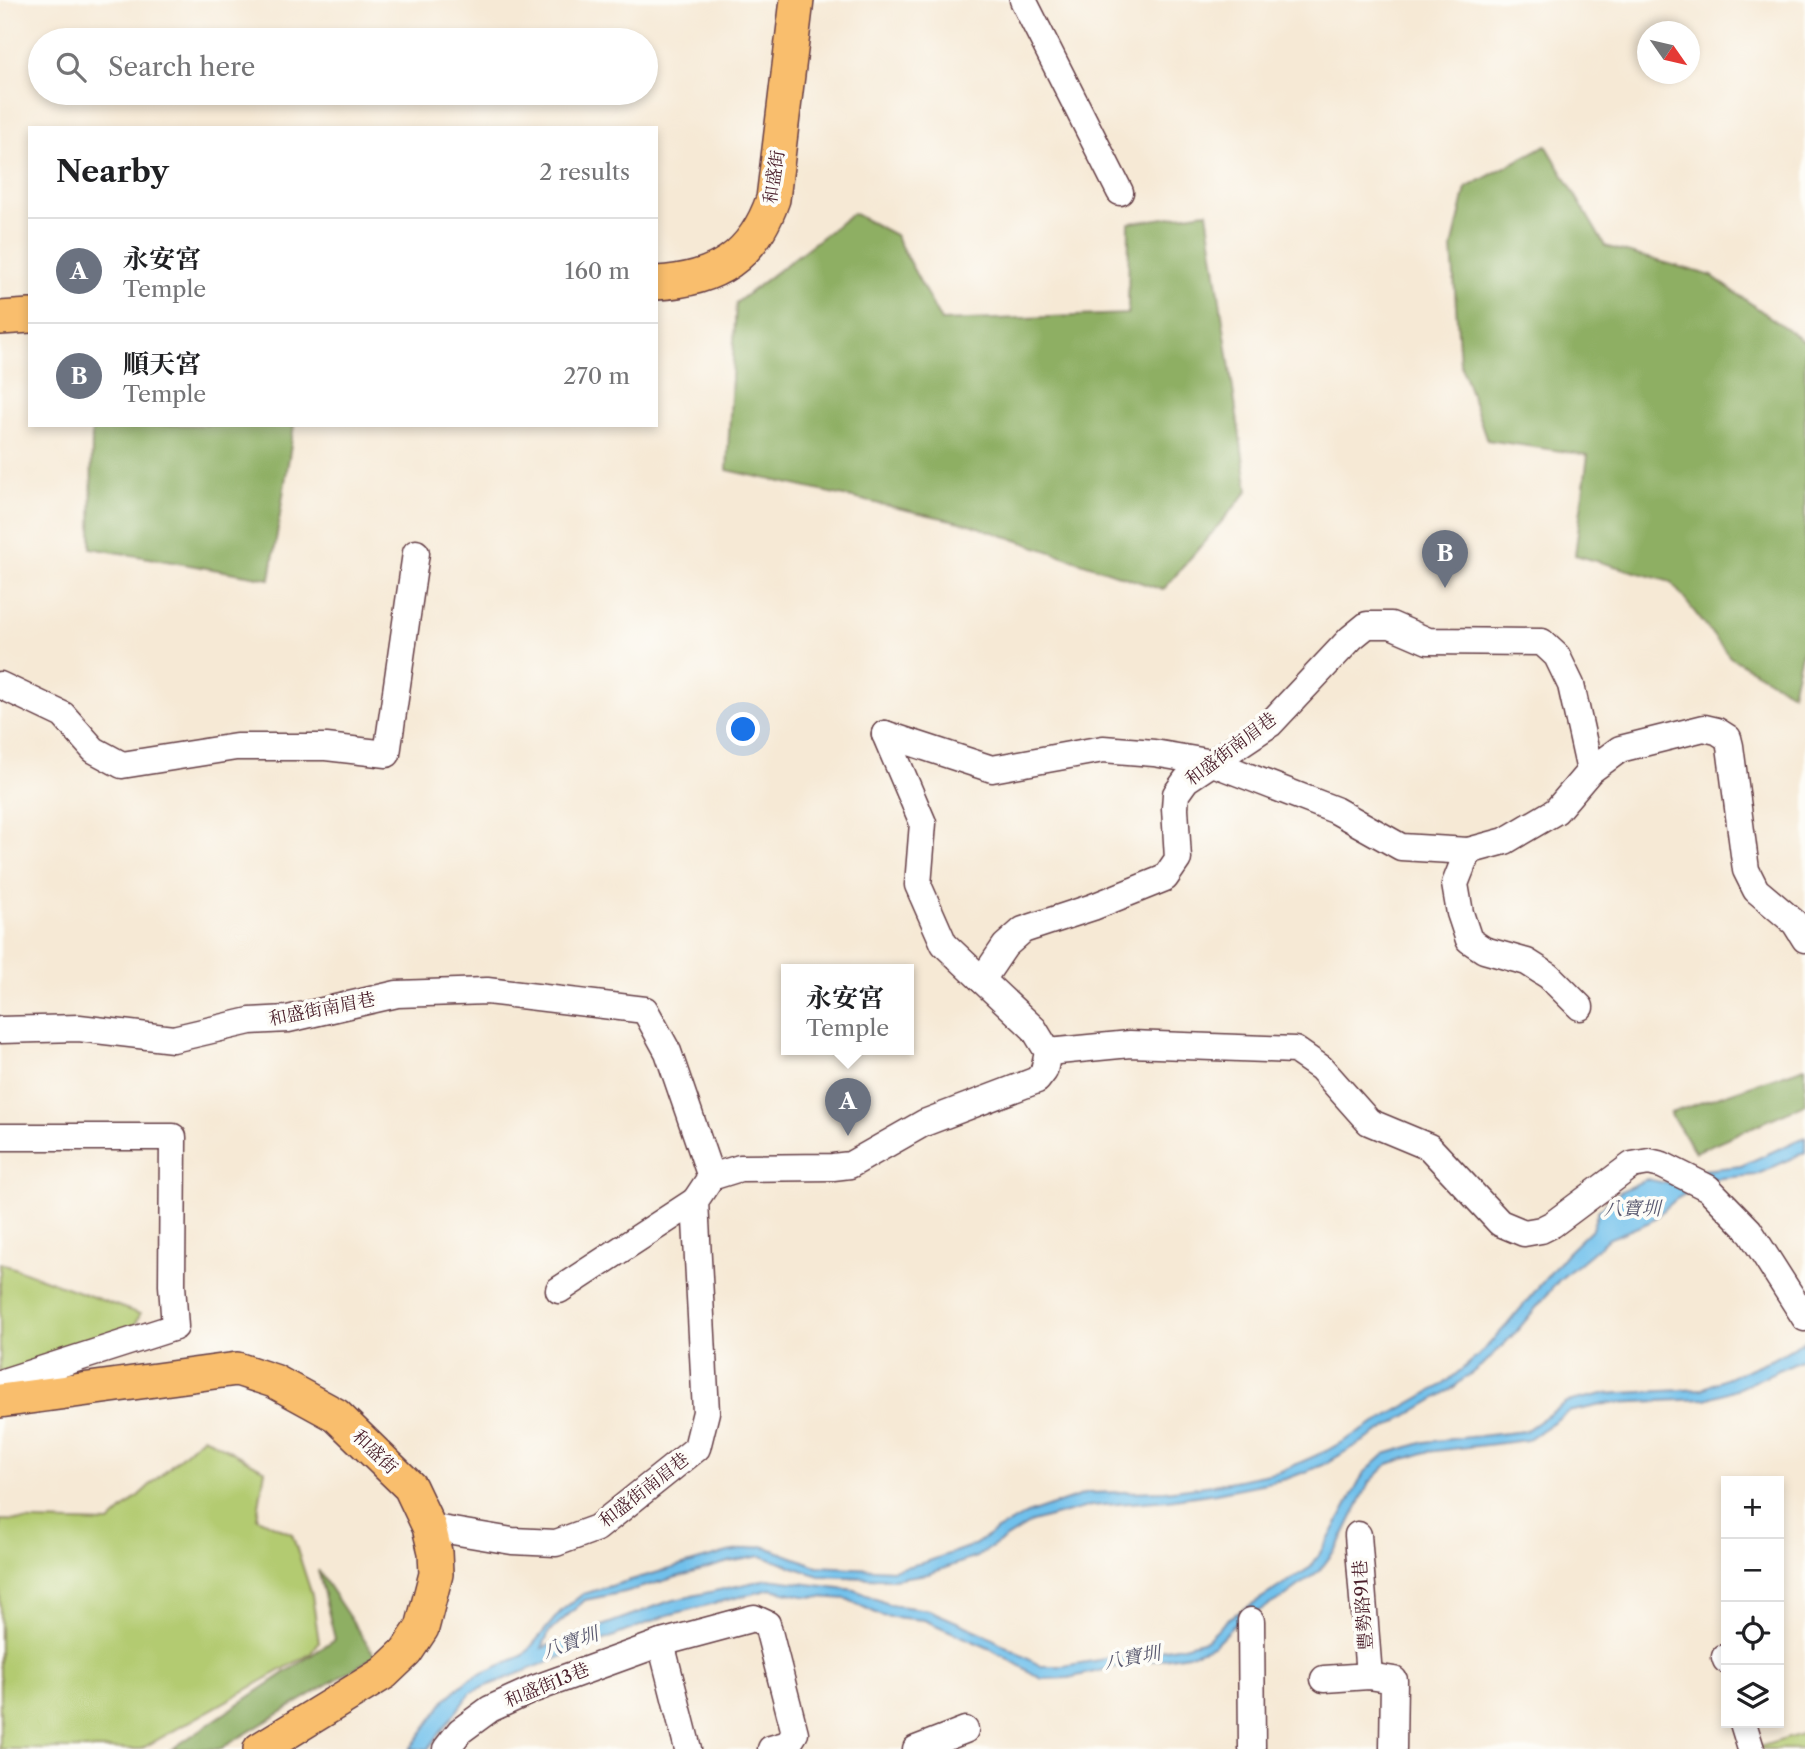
<!DOCTYPE html>
<meta charset="utf-8">
<style>
:root{--surface:#fff;--page:#f6f6f6;--text:#202124;--muted:#757577;--line:#e0e0e0;--accent:#1f6fb2}
body{margin:0;font-family:"Libre Caslon Text","Noto Serif TC",serif;background:var(--page);color:var(--text)}
.controls{position:absolute;right:21px;bottom:21px;display:grid;overflow:hidden;border-radius:0px;box-shadow:0 4px 10px #0003}
.controls button{width:63px;height:63px;display:grid;place-items:center;padding:0;border:0;border-bottom:2px solid var(--line);background:var(--surface);color:var(--text);font:35px sans-serif}
.compass{position:absolute;left:1637px;top:21px;width:63px;height:63px;border-radius:50%;background:var(--surface);box-shadow:0 4px 10px #0003;rotate:124deg}
.you{position:absolute;left:744px;top:730px;width:24px;height:24px;margin:-18px;border:5px solid #fff;border-radius:50%;background:#1a73e8;box-shadow:0 0 0 10px #1a73e833}
.badge{display:grid;place-items:center;width:46px;height:46px;border-radius:50%;background:var(--accent);color:#fff;font-size:23px;font-weight:700}
.pin{position:absolute;translate:-50% -58px;filter:drop-shadow(0 2px 4px #0008)}
.pin::after{content:'';position:absolute;top:37px;width:24px;height:21px;background:inherit;clip-path:polygon(0 0,100% 0,50% 100%)}
.popup{position:absolute;left:781px;top:964px;width:133px;height:91px;box-sizing:border-box;display:grid;place-content:center;border-radius:0px;background:var(--surface);filter:drop-shadow(0 2px 5px #0005);font-size:23px;white-space:nowrap;color:var(--muted)}
.popup b{font-size:26px;color:var(--text)}
.popup::after{content:'';position:absolute;left:50%;top:100%;margin-left:-14px;border:14px solid transparent;border-top-color:var(--surface)}
.list{margin:0;padding:0;list-style:none}
h2{display:flex;justify-content:space-between;align-items:center;height:91px;margin:0;padding:0 28px;font-size:30px}
h2 small{font-size:23px;font-weight:400;color:var(--muted)}
.list li{display:grid;grid-template-columns:46px 1fr auto;gap:21px;align-items:center;box-sizing:border-box;height:105px;padding:0 28px;border-top:2px solid var(--line)}
.list b{display:block;font-size:26px;white-space:nowrap}
.list p{margin:0;font-size:23px;white-space:nowrap;color:var(--muted)}
.list em{font-size:23px;font-style:normal;color:var(--muted)}
.icon{flex:none;width:38px;height:38px;fill:none;stroke:currentColor;stroke-width:2;stroke-linecap:round;stroke-linejoin:round}
.map{position:relative;flex:none;width:1805px;height:1749px;overflow:hidden}
.search{position:absolute;background:var(--surface);box-shadow:0 4px 10px #0003;left:28px;top:28px;width:630px;height:77px;display:flex;align-items:center;gap:18px;box-sizing:border-box;padding:0 24px;border-radius:38px;color:var(--muted);font-size:26px}
.panel{position:absolute;background:var(--surface);box-shadow:0 4px 10px #0003;left:28px;top:126px;width:630px;height:301px;border-radius:0px}
.map>svg:first-child{display:block}
.green{fill:#b3cb71;stroke:#7e754e;stroke-width:2}
.forest{fill:#8eaf63;stroke:#6c6747;stroke-width:2}
.water{fill:#71c1ec;stroke:#5e708c;stroke-width:2}
.lines{fill:none;stroke-linecap:round;stroke-linejoin:round}
.minor-casing{stroke:#643d44;stroke-width:29}
.major-casing{stroke:#643d44;stroke-width:36}
.minor{stroke:#fff;stroke-width:26}
.major{stroke:#f9be6d;stroke-width:33}
.labels{text-anchor:middle;stroke-width:7;stroke-linejoin:round;paint-order:stroke}
.street-label{font-size:18px;fill:#4a1f2b;stroke:#fdfcf7}
.water-label{font-size:19px;font-style:italic;fill:#58586f;stroke:#fdfcf7}
</style>
<div class="map">
<svg width="1805" height="1749" viewBox="0 0 1805 1749">
<rect width="100%" height="100%" fill="#fdfcf7"/>
<filter id="ink" filterUnits="userSpaceOnUse"><feTurbulence type="fractalNoise" baseFrequency=".0143" numOctaves="2"/><feDisplacementMap in="SourceGraphic" scale="14" xChannelSelector="R" yChannelSelector="G"/><feConvolveMatrix kernelMatrix="1 2 1 2 8 2 1 2 1" color-interpolation-filters="sRGB"/></filter>
<filter id="wash" filterUnits="userSpaceOnUse"><feTurbulence type="fractalNoise" baseFrequency=".00686" numOctaves="4" result="noise"/><feDisplacementMap in="SourceGraphic" scale="28" xChannelSelector="R" yChannelSelector="G"/><feGaussianBlur stdDeviation="1.57" result="paint"/><feColorMatrix in="noise" values="0 0 0 0 0 0 0 0 0 0 0 0 0 0 0 0 0 1.4 0 .05"/><feComposite in="paint" operator="in"/></filter>
<g filter="url(#wash)">
<rect width="100%" height="100%" fill="#f6e9d5"/>
<!-- green -->
<g class="green">
<polygon points="0,1263 140,1314 128,1342 0,1373"/>
<polygon points="203,1436 265,1470 257,1518 292,1534 312,1595 319,1642 310,1654 141,1749 0,1749 0,1520 109,1523"/>
<polygon points="1805,1733 1805,1749 1759,1749 1759,1747"/>
</g>
<!-- forest -->
<g class="forest">
<polygon points="1546,145 1605,246 1712,276 1805,342 1805,638 1792,693 1730,657 1671,582 1575,555 1588,455 1487,440 1460,363 1452,248 1466,188"/>
<polygon points="1207,212 1248,491 1163,590 969,524 727,470 736,303 853,213 895,235 941,321 1128,314 1129,223"/>
<polygon points="92,425 294,425 270,579 91,548"/>
<polygon points="1805,1067 1805,1104 1695,1152 1670,1113"/>
<polygon points="318,1570 375,1656 220,1749 172,1749 335,1639"/>
</g>
<!-- water -->
<polygon class="water" points="1805,1137 1805,1152 1756,1175 1711,1179 1675,1200 1650,1222 1608,1239 1559,1280 1516,1332 1487,1361 1450,1390 1323,1465 1286,1479 1216,1493 1168,1500 1091,1506 1032,1522 976,1557 928,1574 893,1579 819,1576 761,1556 729,1562 625,1592 585,1600 549,1632 542,1648 670,1601 768,1579 855,1590 890,1605 929,1610 982,1633 1041,1666 1063,1666 1183,1646 1206,1640 1228,1619 1311,1567 1330,1537 1364,1473 1385,1454 1425,1442 1525,1431 1567,1402 1603,1394 1702,1389 1775,1358 1805,1341 1805,1358 1739,1388 1706,1399 1611,1403 1568,1412 1527,1440 1427,1452 1388,1464 1369,1483 1340,1543 1320,1570 1285,1596 1234,1625 1213,1646 1188,1655 1125,1665 1068,1678 1042,1679 991,1649 924,1620 882,1616 847,1599 803,1596 771,1589 668,1615 471,1692 428,1749 410,1749 447,1698 469,1679 524,1655 561,1611 583,1594 728,1552 763,1546 817,1566 893,1570 926,1562 974,1545 997,1530 1030,1513 1088,1493 1165,1491 1213,1485 1279,1472 1326,1451 1444,1384 1479,1355 1506,1326 1567,1253 1592,1229 1598,1211 1621,1191 1647,1179 1674,1185 1702,1170 1741,1166"/>
</g>
<g filter="url(#ink)">
<g class="lines">
<!-- minor casing -->
<g class="minor-casing">
<g id="minor">
<polyline points="1023,0 1120,192"/>
<polyline points="0,685 63,715 94,750 122,765 236,747 326,747 387,754 416,553"/>
<polyline points="885,734 992,769 1103,749 1154,753 1213,763 1335,810 1401,847 1468,851 1505,841 1556,811 1590,771 1620,749 1704,728 1717,731 1728,738 1730,746 1746,870 1756,890 1795,923 1805,939"/>
<polyline points="885,734 923,823 918,885 944,944 982,980"/>
<polyline points="1468,851 1455,884 1460,913 1469,940 1484,950 1527,962 1549,976 1580,1007"/>
<polyline points="0,1030 79,1028 173,1039 250,1021 288,1019 397,994 487,991 645,1010 668,1052 711,1177"/>
<polyline points="1048,1052 1130,1044 1295,1050 1321,1068 1369,1122 1429,1147 1500,1223 1524,1233 1541,1230 1553,1224 1632,1165 1649,1162 1662,1165 1708,1188 1749,1230 1805,1318"/>
<polyline points="0,1137 173,1137 172,1285 175,1327 0,1383"/>
<polyline points="559,1290 695,1201"/>
<polyline points="429,1527 512,1541 556,1543 597,1528 697,1448 706,1412 695,1201 711,1177 740,1168 833,1167 850,1165 924,1123 1037,1080 1044,1071 1048,1052 1034,1029 982,980 1005,946 1023,930 1093,907 1165,878 1178,859 1175,808 1176,794 1186,780 1270,724 1351,638 1367,625 1391,625 1428,641 1542,642 1557,656 1571,685 1590,771"/>
<polyline points="1358,1535 1369,1676"/>
<polyline points="1251,1621 1252,1749"/>
<polyline points="661,1643 688,1749"/>
<polyline points="1725,1657 1726,1660"/>
<polyline points="1324,1679 1369,1676 1394,1680 1393,1749"/>
<polyline points="1743,1723 1751,1749"/>
<polyline points="446,1749 460,1731 490,1709 534,1689 661,1643 754,1618 767,1624 795,1733 788,1744 771,1749"/>
<polyline points="916,1749 965,1730"/>
</g>
</g>
<!-- major casing -->
<g class="major-casing">
<g id="major">
<path d="M656 283C716 280 753 257 773 199L797 0"/>
<polyline points="0,318 30,316"/>
<polyline points="0,1401 237,1369 274,1381 336,1415 410,1487 429,1527 435,1552 436,1574 422,1628 406,1652 384,1673 260,1749"/>
</g>
</g>
<!-- minor -->
<use href="#minor" class="minor"/>
<!-- major -->
<use href="#major" class="major"/>
</g>
</g>
<g class="labels">
<!-- street labels -->
<g class="street-label">
<text transform="translate(774 177) rotate(-81)" y="6">和盛街</text>
<text transform="translate(1231 749) rotate(-37)" y="6">和盛街南眉巷</text>
<text transform="translate(322 1009) rotate(-11)" y="6">和盛街南眉巷</text>
<text transform="translate(375 1452) rotate(44)" y="6">和盛街</text>
<text transform="translate(644 1490) rotate(-38)" y="6">和盛街南眉巷</text>
<text transform="translate(1363 1605) rotate(-94)" y="6">豐勢路91巷</text>
<text transform="translate(547 1685) rotate(-22)" y="6">和盛街13巷</text>
</g>
<!-- water labels -->
<g class="water-label">
<text x="1632" y="1215">八寶圳</text>
<text transform="translate(570 1642) rotate(-19)" y="7">八寶圳</text>
<text transform="translate(1132 1657) rotate(-10)" y="7">八寶圳</text>
</g>
</g>
</svg>
<div class="controls">
<button>+</button>
<button>−</button>
<button><svg class="icon" aria-label="locate" viewBox="0 0 24 24"><circle cx="12" cy="12" r="6"/><path d="M12 2v4M12 18v4M2 12h4M18 12h4"/></svg></button>
<button><svg class="icon" aria-label="layers" viewBox="0 0 24 24"><path d="M12 4l9 5-9 5-9-5zM3 14l9 5 9-5"/></svg></button>
</div>
<svg class="compass" viewBox="-18 -18 36 36"><path d="M0-13l5 13h-10z" fill="#e53935"/><path d="M0 13l5-13h-10z" fill="#757577"/></svg>
<div class="you"></div>
<div class="pin badge" style="left:848px;top:1136px;background:#6b7280">A</div>
<div class="popup"><b>永安宮</b>Temple</div>
<div class="pin badge" style="left:1445px;top:588px;background:#6b7280">B</div>
<div class="search"><svg class="icon" aria-label="search" viewBox="0 0 24 24"><circle cx="10" cy="10" r="6"/><path d="M15 15l6 6"/></svg>Search here</div>
<section class="panel">
<h2>Nearby<small>2 results</small></h2>
<ul class="list">
<li><span class="badge" style="background:#6b7280">A</span><div><b>永安宮</b><p>Temple</p></div><em>160 m</em></li>
<li><span class="badge" style="background:#6b7280">B</span><div><b>順天宮</b><p>Temple</p></div><em>270 m</em></li>
</ul>
</section>
</div>
